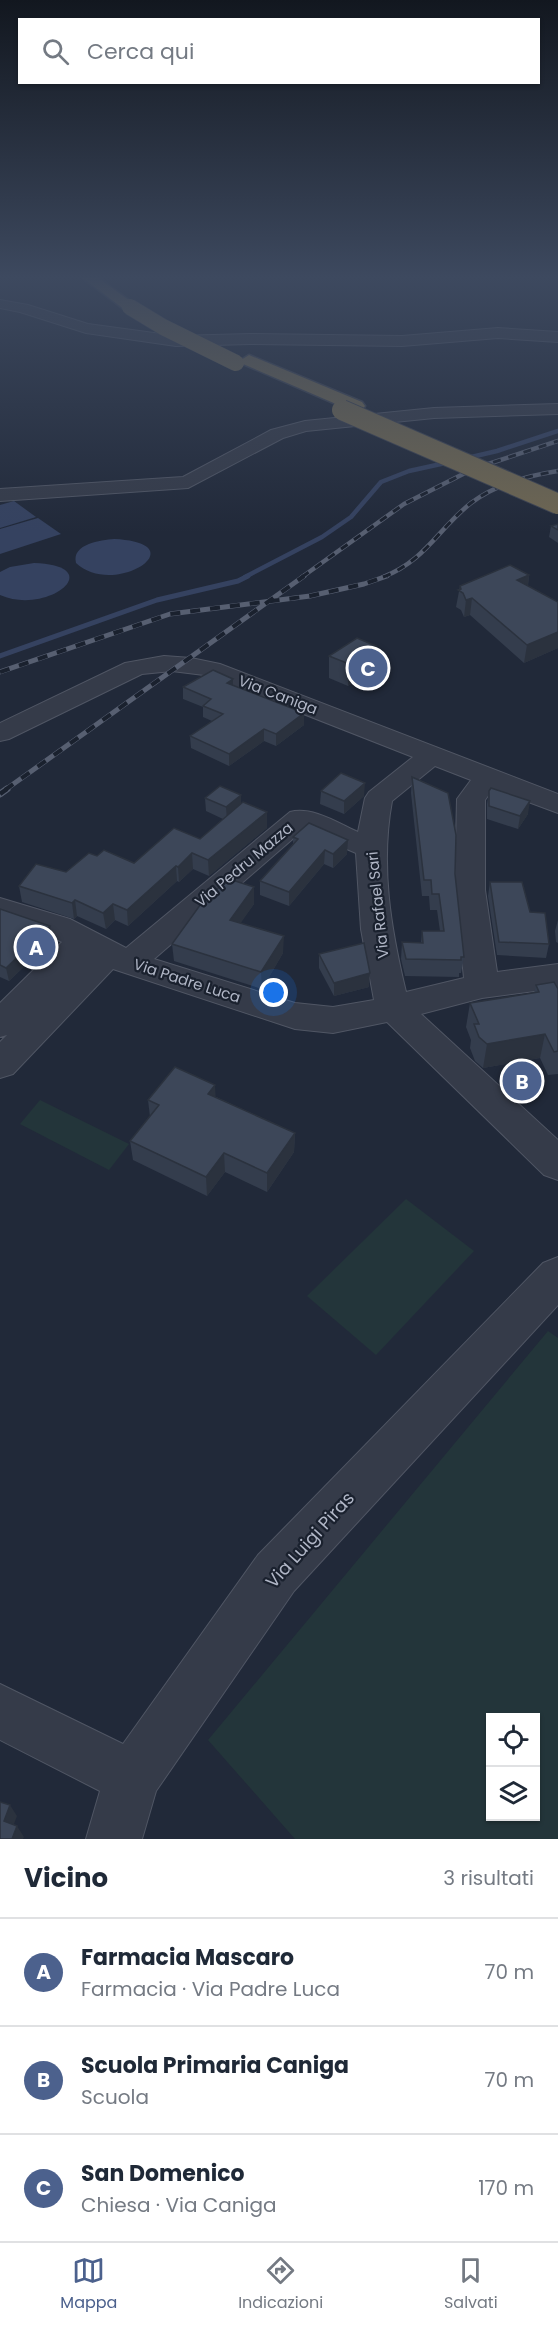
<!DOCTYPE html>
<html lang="it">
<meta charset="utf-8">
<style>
:root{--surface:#fff;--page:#f2f2f3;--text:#1f2937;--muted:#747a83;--line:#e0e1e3;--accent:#4c618d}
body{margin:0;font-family:Poppins,sans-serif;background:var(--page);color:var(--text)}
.controls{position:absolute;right:18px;bottom:18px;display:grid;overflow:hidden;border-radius:0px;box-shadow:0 2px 4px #0004}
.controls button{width:54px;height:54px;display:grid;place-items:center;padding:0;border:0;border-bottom:2px solid var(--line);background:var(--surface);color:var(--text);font:30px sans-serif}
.you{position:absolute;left:274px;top:993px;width:21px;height:21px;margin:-15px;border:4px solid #fff;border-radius:50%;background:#1a73e8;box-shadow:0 0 0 9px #1a73e833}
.badge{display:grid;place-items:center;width:39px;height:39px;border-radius:50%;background:var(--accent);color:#fff;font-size:20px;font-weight:700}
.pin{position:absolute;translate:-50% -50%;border:3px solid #fff;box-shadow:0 2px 6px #0006}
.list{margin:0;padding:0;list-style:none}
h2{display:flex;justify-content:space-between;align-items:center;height:78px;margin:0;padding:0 24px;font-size:26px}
h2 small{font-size:20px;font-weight:400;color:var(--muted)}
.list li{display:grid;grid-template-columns:39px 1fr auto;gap:18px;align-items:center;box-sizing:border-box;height:108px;padding:0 24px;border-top:2px solid var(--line)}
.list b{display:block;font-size:22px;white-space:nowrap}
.list p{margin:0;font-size:20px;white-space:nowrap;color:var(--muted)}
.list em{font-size:20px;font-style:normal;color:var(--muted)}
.icon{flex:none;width:33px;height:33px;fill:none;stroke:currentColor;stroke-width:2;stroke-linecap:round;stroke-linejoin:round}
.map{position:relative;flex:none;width:558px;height:1839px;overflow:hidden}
.search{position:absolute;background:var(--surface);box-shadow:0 2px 4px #0004;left:18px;right:18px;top:18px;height:66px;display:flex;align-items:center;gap:15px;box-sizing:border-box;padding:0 21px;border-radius:0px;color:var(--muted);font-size:22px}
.sheet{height:402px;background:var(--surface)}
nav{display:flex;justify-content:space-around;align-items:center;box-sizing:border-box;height:84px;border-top:2px solid var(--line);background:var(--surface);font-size:16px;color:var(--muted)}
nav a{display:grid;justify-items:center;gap:3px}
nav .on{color:var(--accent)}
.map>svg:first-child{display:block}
.green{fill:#23353a;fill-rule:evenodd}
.water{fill:#354260}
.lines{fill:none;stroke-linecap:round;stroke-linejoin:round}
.stream-far1{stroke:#354260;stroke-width:4.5}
.stream{stroke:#354260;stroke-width:5}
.minor-casing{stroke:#505664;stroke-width:2}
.highway-casing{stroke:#3d4351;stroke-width:3}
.minor{fill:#353b49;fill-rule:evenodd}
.highway{fill:#6f6752;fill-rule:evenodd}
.rail-far2-casing{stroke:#575f71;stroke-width:4.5}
.rail-far1-casing{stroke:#575f71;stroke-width:5}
.rail-casing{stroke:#575f71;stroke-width:7}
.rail-far2{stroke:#1a212e;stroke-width:3;stroke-dasharray:8;stroke-linecap:butt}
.rail-far1{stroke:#1a212e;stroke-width:4;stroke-dasharray:10;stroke-linecap:butt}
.rail{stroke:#1a212e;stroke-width:4.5;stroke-dasharray:14;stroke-linecap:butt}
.highway-bridge-far1-casing{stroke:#3d4351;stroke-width:17;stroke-linecap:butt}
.highway-bridge-casing{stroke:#3d4351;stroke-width:22;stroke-linecap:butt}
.highway-bridge-far1{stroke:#6f6752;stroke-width:16}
.highway-bridge{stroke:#6f6752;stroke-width:20}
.wall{fill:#343d4d}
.shaded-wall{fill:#2b323e}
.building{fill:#3d4759;stroke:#2b323e;stroke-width:1.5}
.labels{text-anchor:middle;stroke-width:4.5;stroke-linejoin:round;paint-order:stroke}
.street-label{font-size:15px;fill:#b0b6c6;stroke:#1a212e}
.near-street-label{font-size:18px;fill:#b0b6c6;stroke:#1a212e}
</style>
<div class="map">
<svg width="558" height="1839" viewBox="0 0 558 1839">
<rect width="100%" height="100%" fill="#212939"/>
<!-- green -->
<g class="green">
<polygon points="40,1100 129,1144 109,1170 20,1124"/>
<polygon points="406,1199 474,1251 376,1355 307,1296"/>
<path d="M548 1331 558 1338V1839H295L208 1740ZM490 1718H536V1816H490Z"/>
</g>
<!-- water -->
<g class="water">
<polygon points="14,501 36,517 0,528 0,505"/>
<polygon points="38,518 61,534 0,554 0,529"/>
<path d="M114 539C199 543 114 599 76 563 71 544 101 540 114 539Z"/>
<path d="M34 563C110 566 47 616 0 595V572L10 567Z"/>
</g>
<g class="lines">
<!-- stream-far1 -->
<g class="stream-far1">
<polyline points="467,458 497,451 558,431"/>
<polyline points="245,577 322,537 351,517 381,482 409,471 450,462"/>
</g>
<!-- stream -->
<polyline class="stream" points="0,656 157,600 238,581 248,576"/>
<!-- minor casing -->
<g class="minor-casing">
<g id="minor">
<polygon points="0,300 28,305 88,324 176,336 250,334 402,336 498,328 558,332 558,342 498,338 402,346 250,344 176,346 86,333 20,312 0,308"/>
<polygon points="558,404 558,414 434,418 306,431 283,438 188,488 0,501 0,489 183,477 271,430 305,421 434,408"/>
<path d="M164 656 191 658 220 664 558 794V813L493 789 485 800V890L497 972 558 964V988L482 998 421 1014 558 1140V1180L544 1175 387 1022 333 1033 295 1029 113 969 13 1074 0 1078V1042L7 1035 0 1037V1003L62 942 48 935 0 920V898L70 919 126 948 290 812C312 806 338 823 358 832L365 798 369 792 413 757 204 675 172 671 142 674 9 739 0 741V723L125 663ZM435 766 471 780 457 799 455 890 464 978 406 992C391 929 380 866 392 801ZM303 830 356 853 361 929 374 1000 333 1007 295 1003 154 959Z"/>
<polygon points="558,1257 558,1305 294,1591 156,1791 142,1839 86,1839 100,1791 0,1740 0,1684 123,1744 258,1555 543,1263"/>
</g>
</g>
<!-- highway casing -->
<g class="highway-casing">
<g id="highway">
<polygon points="80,276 96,276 138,307 130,312 125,310"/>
<polygon points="249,355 362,402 365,406 362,410 350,410 243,364 241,360"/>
</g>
</g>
<!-- minor -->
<use href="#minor" class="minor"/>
<!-- highway -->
<use href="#highway" class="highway"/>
<!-- rail-far2 casing -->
<g class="rail-far2-casing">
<g id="rail-far2">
<polyline points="302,577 404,504 473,469 558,441"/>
<path d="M383 577C425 561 438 529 471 503 496 484 527 476 558 471"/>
</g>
</g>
<!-- rail-far1 casing -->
<g class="rail-far1-casing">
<g id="rail-far1">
<polyline points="0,672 170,614 310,596 364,584 387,576"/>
<polyline points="5,790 304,576"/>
</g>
</g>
<!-- rail casing -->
<g class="rail-casing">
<polyline id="rail" points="0,794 7,789"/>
</g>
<!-- rail-far2 -->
<use href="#rail-far2" class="rail-far2"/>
<!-- rail-far1 -->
<use href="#rail-far1" class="rail-far1"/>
<!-- rail -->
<use href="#rail" class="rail"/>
<!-- highway-bridge-far1 casing -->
<g class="highway-bridge-far1-casing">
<polyline id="highway-bridge-far1" points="130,307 163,327 236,363"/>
</g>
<!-- highway-bridge casing -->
<g class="highway-bridge-casing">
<polyline id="highway-bridge" points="342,410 558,504"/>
</g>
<!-- highway-bridge-far1 -->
<use href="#highway-bridge-far1" class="highway-bridge-far1"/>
<!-- highway-bridge -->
<use href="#highway-bridge" class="highway-bridge"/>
</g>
<!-- wall -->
<g class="wall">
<polygon points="558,524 558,543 549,537 551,526"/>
<polygon points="529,575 528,586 558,602 558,648 524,663 470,615 464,617 461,610 456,607 460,586"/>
<polygon points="329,656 374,668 348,686 329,678"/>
<polygon points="233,679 233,685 304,725 276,746 264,741 229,766 191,748 190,736 212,721 203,717 203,707 183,699 183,687"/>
<polygon points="412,777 455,874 464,957 461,973 459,973 459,977 405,976 401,959 402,942 421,943 422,931 440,931 437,910 430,910 429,896 422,896 411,793"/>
<polygon points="321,791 364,796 344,814 320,804"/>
<polygon points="489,791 528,814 518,829 487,819 487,804"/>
<polygon points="241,795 241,803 267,828 209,876 193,869 179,882 177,881 128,926 115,920 106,929 77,916 74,919 22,902 19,886 66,872 97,856 134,863 200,839 223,819 206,811 205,798"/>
<polygon points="293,837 347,854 333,868 324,864 289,906 260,895 260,881 293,844"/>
<polygon points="490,882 530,912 549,944 546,958 497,955 488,896"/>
<polygon points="254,887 254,904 240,923 283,953 262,989 174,961 172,944"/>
<polygon points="0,909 52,940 9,981 0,977"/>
<polygon points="558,920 558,943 556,942 555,931"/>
<polygon points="319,954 369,987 334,996 319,968"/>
<polygon points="536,985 558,989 558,1074 548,1075 540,1058 483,1068 475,1061 470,1048 471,1040 466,1027 470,1003 534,993"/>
<polygon points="216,1097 295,1133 294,1152 267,1192 225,1172 207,1196 133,1160 130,1141 150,1117 148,1100"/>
</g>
<!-- shaded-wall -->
<g class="shaded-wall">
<polygon points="529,575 527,592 517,580"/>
<polygon points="472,598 470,615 464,617 466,600"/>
<polygon points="558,632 558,648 524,663 527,645"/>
<polygon points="376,646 374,668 348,686 349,664"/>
<polygon points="233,679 233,690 227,683"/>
<polygon points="304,713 304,725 276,746 276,734"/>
<polygon points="264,729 264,741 229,766 229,754"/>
<polygon points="365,783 364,796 344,814 344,801"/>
<polygon points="241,795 241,808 227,821 226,807"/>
<polygon points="530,801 528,814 518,829 520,816"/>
<polygon points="267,812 267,828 209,876 208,860"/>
<polygon points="348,840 347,854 333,868 333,854"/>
<polygon points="325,850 324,864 289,906 289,892"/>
<polygon points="192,853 193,869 179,882 178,867"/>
<polygon points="176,866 177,881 128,926 127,910"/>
<polygon points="254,887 254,904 231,937 230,920"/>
<polygon points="75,900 77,916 74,919 72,903"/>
<polygon points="113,904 115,920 106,929 103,913"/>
<polygon points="50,926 52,940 9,981 6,968"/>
<polygon points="284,936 283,953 262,989 261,972"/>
<polygon points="370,973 369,987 334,996 334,983"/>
<polygon points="545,1034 540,1058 483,1068 487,1044"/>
<polygon points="215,1085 216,1104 208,1094"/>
<polygon points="295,1133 294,1152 267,1192 267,1173"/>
<polygon points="224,1153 225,1172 207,1196 206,1177"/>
<polygon points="10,1805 17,1816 11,1832 4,1821"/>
<polygon points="17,1826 24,1837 23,1839 12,1839"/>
</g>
<!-- building -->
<g class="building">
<polygon points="558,524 558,530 551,526"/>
<polygon points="510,565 529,575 517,580 558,602 558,632 527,645 472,598 466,600 463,593 458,590 461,589 460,586"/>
<polygon points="357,638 376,646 349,664 329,656"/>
<polygon points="213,670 233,679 227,683 304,713 276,734 264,729 229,754 190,736 223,714 203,706 211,699 183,687"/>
<polygon points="341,773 365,783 344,801 321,791"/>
<polygon points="412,777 448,793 456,835 455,874 464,957 461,957 461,960 406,959 402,942 423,943 422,931 444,931 439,894 432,894 431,880 424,880"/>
<polygon points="220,786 241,795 226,807 205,798"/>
<polygon points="491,788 530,801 520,816 489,806 489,791"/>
<polygon points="243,802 267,812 208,860 192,853 178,867 176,866 127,910 113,904 103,913 75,900 72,903 19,886 36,864 66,872 89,853 97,856 104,850 134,863 174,828 200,839"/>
<polygon points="309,823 348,840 333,854 325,850 289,892 260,881 298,839 293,837"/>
<polygon points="229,879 254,887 230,920 284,936 261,972 172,944 203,901"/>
<polygon points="490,882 522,882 530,912 545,913 549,944 499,942"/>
<polygon points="0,909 50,926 6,968 0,965"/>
<polygon points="364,943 370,973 334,983 319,954"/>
<polygon points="554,982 558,989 558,1051 554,1052 545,1034 487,1044 479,1037 474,1024 479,1024 470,1003 539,992 536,985"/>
<polygon points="175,1067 215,1085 208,1094 295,1133 267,1173 224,1153 206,1177 130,1141 159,1105 148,1100"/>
<polygon points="0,1802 10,1805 4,1821 17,1826 12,1839 0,1839"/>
</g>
<!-- sky -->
<linearGradient id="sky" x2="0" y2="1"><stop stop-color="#12171f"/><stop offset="0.52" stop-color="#3d495f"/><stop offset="1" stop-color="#3d495f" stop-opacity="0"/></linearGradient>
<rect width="558" height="533" fill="url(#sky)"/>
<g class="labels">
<!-- street labels -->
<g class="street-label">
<text transform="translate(278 695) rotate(21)" y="5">Via Caniga</text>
<text transform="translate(244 865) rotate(-40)" y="5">Via Pedru Mazza</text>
<text transform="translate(378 905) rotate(-96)" y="5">Via Rafael Sari</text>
<text transform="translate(187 981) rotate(18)" y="5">Via Padre Luca</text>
</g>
<!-- near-street labels -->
<g class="near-street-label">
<text transform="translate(310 1540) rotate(-48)" y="6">Via Luigi Piras</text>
</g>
</g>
</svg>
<div class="controls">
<button><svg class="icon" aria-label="locate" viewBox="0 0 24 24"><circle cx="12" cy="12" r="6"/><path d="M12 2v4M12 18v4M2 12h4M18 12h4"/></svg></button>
<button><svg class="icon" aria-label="layers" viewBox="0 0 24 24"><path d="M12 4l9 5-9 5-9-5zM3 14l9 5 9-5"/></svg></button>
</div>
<div class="you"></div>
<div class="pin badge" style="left:36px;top:947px">A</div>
<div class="pin badge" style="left:522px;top:1081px">B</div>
<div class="pin badge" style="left:368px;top:668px">C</div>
<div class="search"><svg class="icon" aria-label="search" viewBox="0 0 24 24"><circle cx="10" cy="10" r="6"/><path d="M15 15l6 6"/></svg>Cerca qui</div>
</div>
<section class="sheet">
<h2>Vicino<small>3 risultati</small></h2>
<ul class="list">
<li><span class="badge">A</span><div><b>Farmacia Mascaro</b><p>Farmacia · Via Padre Luca</p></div><em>70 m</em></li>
<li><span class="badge">B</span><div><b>Scuola Primaria Caniga</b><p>Scuola</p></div><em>70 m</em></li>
<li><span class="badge">C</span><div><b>San Domenico</b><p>Chiesa · Via Caniga</p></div><em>170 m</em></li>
</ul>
</section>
<nav>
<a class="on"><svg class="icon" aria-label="map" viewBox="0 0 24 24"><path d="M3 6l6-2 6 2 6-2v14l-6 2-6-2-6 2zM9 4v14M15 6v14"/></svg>Mappa</a>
<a><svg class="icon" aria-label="directions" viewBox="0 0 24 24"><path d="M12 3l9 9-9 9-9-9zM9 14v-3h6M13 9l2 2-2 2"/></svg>Indicazioni</a>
<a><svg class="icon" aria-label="saved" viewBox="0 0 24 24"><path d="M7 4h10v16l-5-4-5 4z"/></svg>Salvati</a>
</nav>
